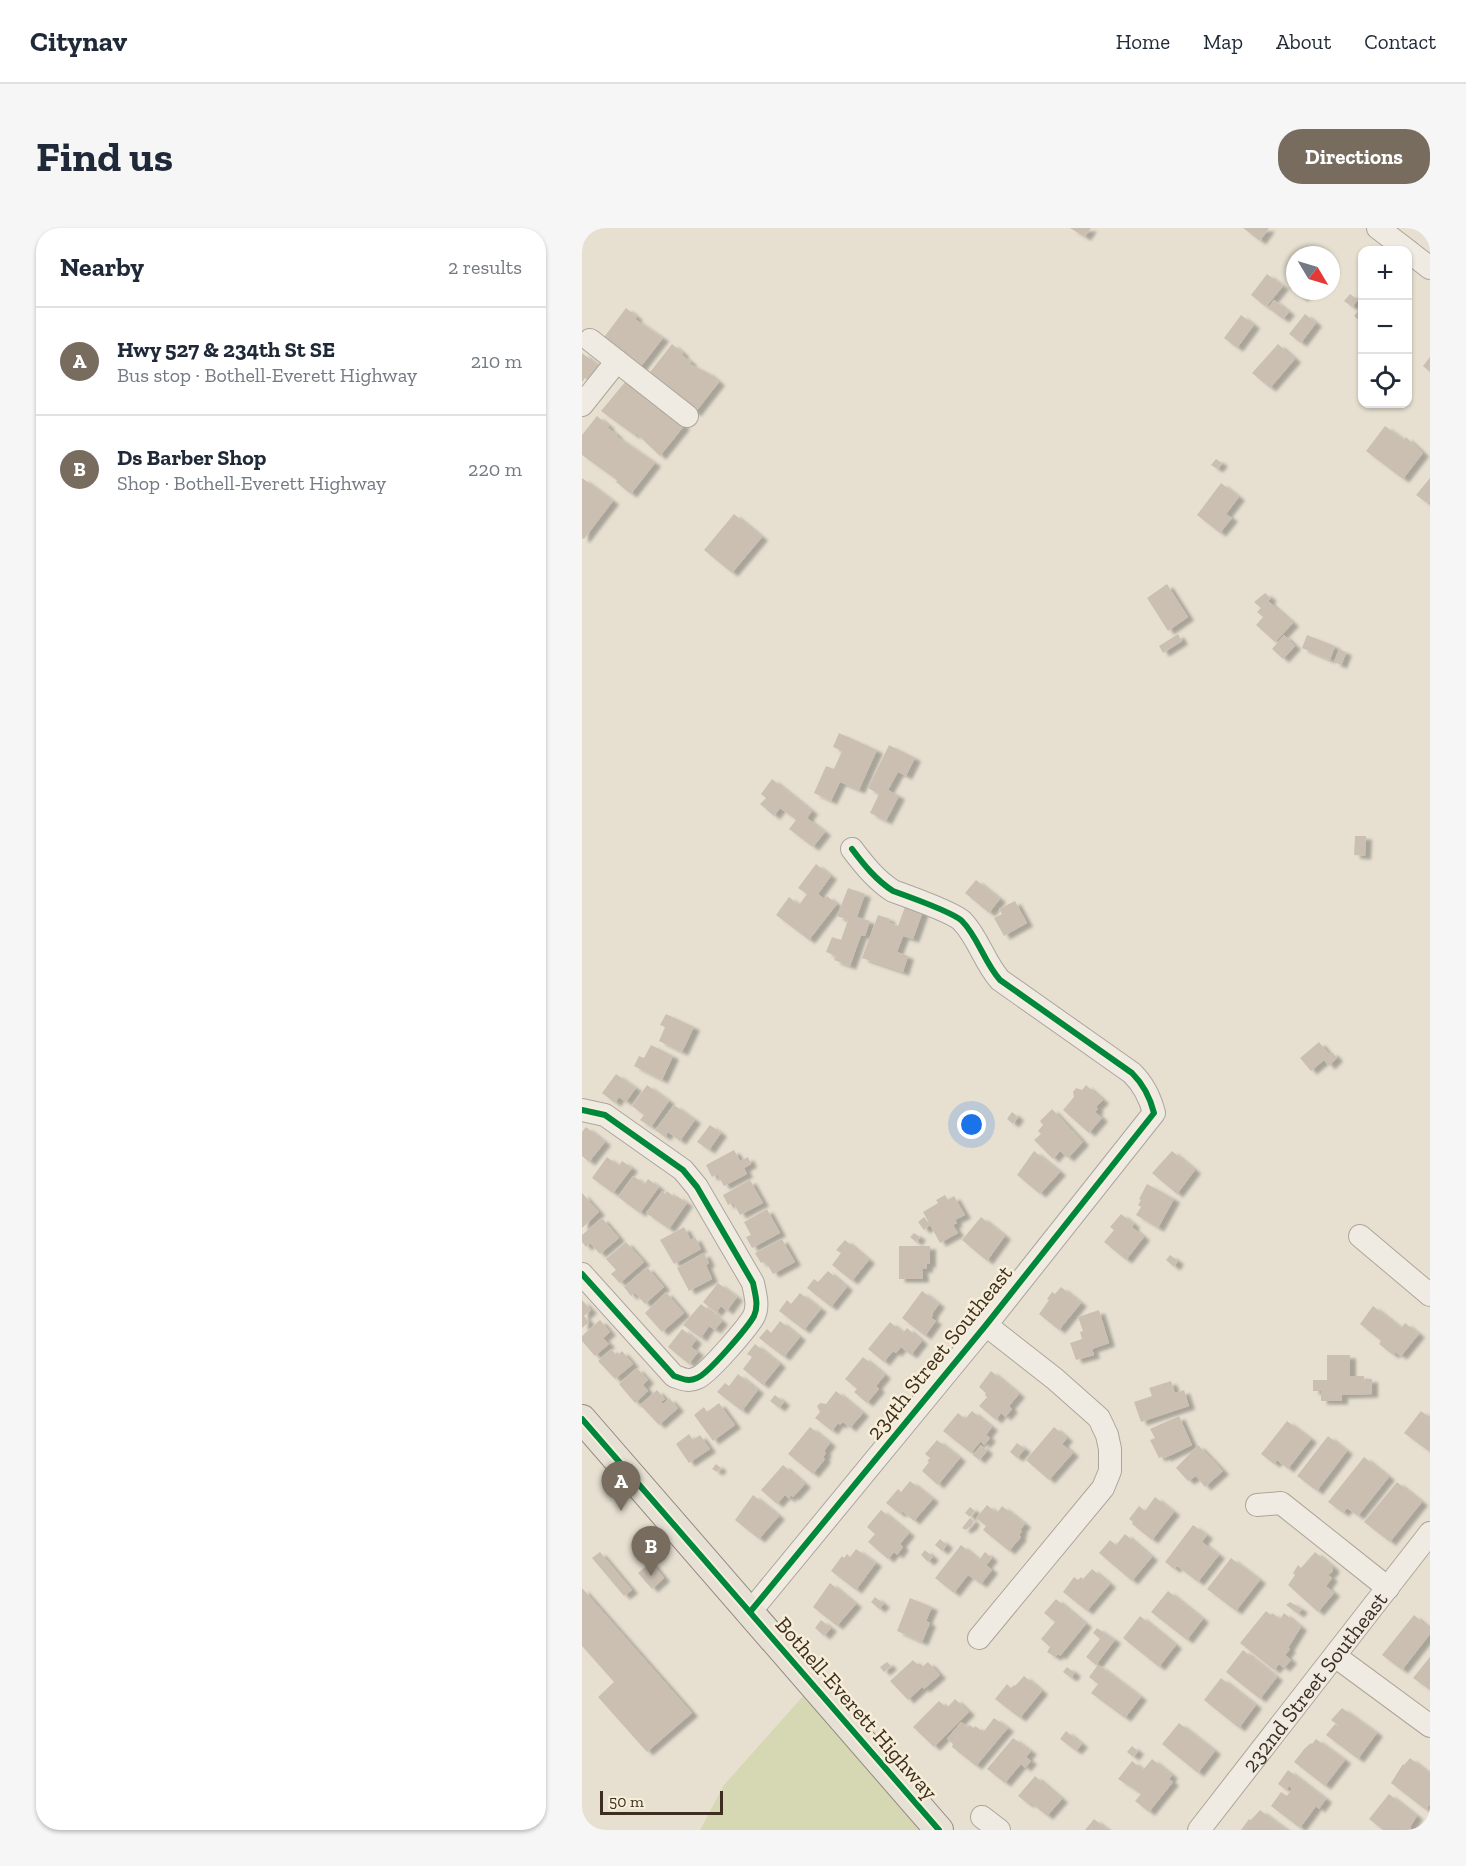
<!DOCTYPE html>
<meta charset="utf-8">
<style>
:root{--surface:#fff;--page:#f6f6f7;--text:#1f2937;--muted:#747a83;--line:#e0e1e3;--accent:#786c5e}
body{margin:0;font-family:"Zilla Slab",serif;background:var(--page);color:var(--text)}
.controls{position:absolute;right:18px;top:18px;display:grid;overflow:hidden;border-radius:12px;box-shadow:0 2px 4px #0004}
.controls button{width:54px;height:54px;display:grid;place-items:center;padding:0;border:0;border-bottom:2px solid var(--line);background:var(--surface);color:var(--text);font:30px sans-serif}
.compass{position:absolute;left:704px;top:18px;width:54px;height:54px;border-radius:50%;background:var(--surface);box-shadow:0 2px 4px #0004;rotate:128deg}
.scale{position:absolute;left:18px;bottom:15px;width:123px;box-sizing:border-box;padding-left:6px;border:3px solid #3d2e20;border-top:0;font-size:16px;line-height:21px;white-space:nowrap;color:#3d2e20;-webkit-text-stroke:4px #f7eed8;paint-order:stroke}
.you{position:absolute;left:390px;top:897px;width:21px;height:21px;margin:-15px;border:4px solid #fff;border-radius:50%;background:#1a73e8;box-shadow:0 0 0 9px #1a73e833}
.badge{display:grid;place-items:center;width:39px;height:39px;border-radius:50%;background:var(--accent);color:#fff;font-size:20px;font-weight:700}
.pin{position:absolute;translate:-50% -50px;filter:drop-shadow(0 2px 3px #0008)}
.pin::after{content:'';position:absolute;top:32px;width:21px;height:18px;background:inherit;clip-path:polygon(0 0,100% 0,50% 100%)}
.list{margin:0;padding:0;list-style:none}
h2{display:flex;justify-content:space-between;align-items:center;height:78px;margin:0;padding:0 24px;font-size:26px}
h2 small{font-size:20px;font-weight:400;color:var(--muted)}
.list li{display:grid;grid-template-columns:39px 1fr auto;gap:18px;align-items:center;box-sizing:border-box;height:108px;padding:0 24px;border-top:2px solid var(--line)}
.list b{display:block;font-size:22px;white-space:nowrap}
.list p{margin:0;font-size:20px;white-space:nowrap;color:var(--muted)}
.list em{font-size:20px;font-style:normal;color:var(--muted)}
.icon{flex:none;width:33px;height:33px;fill:none;stroke:currentColor;stroke-width:2;stroke-linecap:round;stroke-linejoin:round}
.map{position:relative;flex:none;width:848px;height:1602px;overflow:hidden;border-radius:24px}
header{display:flex;align-items:center;gap:36px;box-sizing:border-box;height:84px;padding:0 30px;background:var(--surface);border-bottom:2px solid var(--line)}
header strong{font-size:28px}
nav{display:flex;gap:33px;margin-inline-start:auto;font-size:21px}
.intro{display:flex;align-items:center;justify-content:space-between;box-sizing:border-box;height:144px;padding:0 36px}
h1{margin:0;font-size:42px}
.button{padding:15px 27px;border-radius:24px;background:var(--accent);color:#fff;font-size:21px;font-weight:700}
main{display:flex;gap:36px;padding:0 36px}
aside{flex:1;background:var(--surface);border-radius:24px;box-shadow:0 2px 4px #0004}
.map>svg:first-child{display:block}
.green{fill:#d6d7b3}
.building{fill:#cbbfb2;filter:url(#shadow)}
.lines{fill:none;stroke-linecap:round;stroke-linejoin:round}
.minor-casing{stroke:#ada599;stroke-width:24}
.major-casing{stroke:#928b80;stroke-width:30}
.minor{stroke:#efebe3;stroke-width:22}
.major{stroke:#e6e1d4;stroke-width:28}
.cycleway-casing{stroke:#f7eed8;stroke-width:10}
.cycleway{stroke:#00873e;stroke-width:6}
.labels{text-anchor:middle;stroke-width:5;stroke-linejoin:round;paint-order:stroke}
.street-label{font-size:22px;fill:#3d2e20;stroke:#f7eed8}
</style>
<header>
<strong>Citynav</strong>
<nav><a>Home</a><a>Map</a><a>About</a><a>Contact</a></nav>
</header>
<div class="intro"><h1>Find us</h1><a class="button">Directions</a></div>
<main>
<aside>
<h2>Nearby<small>2 results</small></h2>
<ul class="list">
<li><span class="badge">A</span><div><b>Hwy 527 &amp; 234th St SE</b><p>Bus stop · Bothell-Everett Highway</p></div><em>210 m</em></li>
<li><span class="badge">B</span><div><b>Ds Barber Shop</b><p>Shop · Bothell-Everett Highway</p></div><em>220 m</em></li>
</ul>
</aside>
<div class="map">
<svg width="848" height="1602" viewBox="0 0 848 1602">
<defs>
<filter id="shadow"><feDropShadow dx="6" dy="3.5" stdDeviation="1.5" flood-color="#0004"/></filter>
</defs>
<rect width="100%" height="100%" fill="#e7e0d1"/>
<!-- green -->
<polygon class="green" points="231,1457 357,1602 118,1602 142,1557"/>
<!-- building -->
<g class="building">
<polygon points="488,0 509,0 503,9"/>
<polygon points="661,0 687,0 678,13"/>
<polygon points="685,46 701,58 684,79 669,67"/>
<polygon points="713,53 713,63 726,63 720,70 707,59"/>
<polygon points="768,66 776,72 770,79 762,73"/>
<polygon points="692,72 707,84 701,91 686,80"/>
<polygon points="780,78 780,95 772,88"/>
<polygon points="44,80 55,89 53,91 81,110 57,141 20,112"/>
<polygon points="723,86 734,95 719,115 707,106"/>
<polygon points="659,87 672,97 655,120 642,110"/>
<polygon points="90,116 101,125 100,127 109,134 108,136 126,145 137,154 113,185 65,148"/>
<polygon points="696,116 713,131 688,160 670,145"/>
<polygon points="0,125 18,139 6,152 3,150 0,154"/>
<polygon points="848,129 848,144 841,138"/>
<polygon points="44,153 65,172 67,170 79,180 77,182 86,189 88,187 102,198 78,228 54,205 52,207 19,183"/>
<polygon points="15,188 27,198 25,199 35,207 34,208 73,235 49,266 34,254 35,252 0,227 0,207"/>
<polygon points="803,198 822,212 824,209 841,225 821,251 784,223"/>
<polygon points="634,231 640,235 635,241 629,237"/>
<polygon points="0,250 31,273 2,311 0,310"/>
<polygon points="848,250 848,274 846,273 845,275 834,267"/>
<polygon points="639,255 657,269 644,286 650,290 638,305 615,287"/>
<polygon points="152,286 180,309 150,345 122,322"/>
<polygon points="585,356 606,389 586,403 565,370"/>
<polygon points="683,365 689,370 686,373 711,395 693,414 674,397 681,389 675,384 679,380 672,374"/>
<polygon points="596,406 600,413 581,425 577,418"/>
<polygon points="702,407 713,418 701,431 690,421"/>
<polygon points="725,407 753,418 748,432 720,420"/>
<polygon points="757,421 764,424 759,437 752,434"/>
<polygon points="257,505 295,522 277,562 258,554 249,573 232,565 244,538 252,541 260,523 251,519"/>
<polygon points="307,517 333,530 324,548 316,544 306,562 317,568 304,593 288,585 297,566 286,560"/>
<polygon points="190,551 230,583 225,590 243,604 231,619 207,601 214,592 198,580 192,588 178,576 184,570 179,566"/>
<polygon points="773,608 784,608 783,628 772,627"/>
<polygon points="234,636 249,648 236,666 242,671 245,668 255,676 227,712 194,687 207,669 217,677 225,666 216,660"/>
<polygon points="394,652 418,671 407,685 383,665"/>
<polygon points="266,660 283,666 275,689 288,693 283,708 279,707 268,738 252,732 254,728 244,724 250,709 259,712 266,692 255,688"/>
<polygon points="433,673 445,695 422,708 412,690 420,686 417,681"/>
<polygon points="324,676 341,683 331,711 321,708 315,724 326,728 321,744 280,730 296,687 308,691 306,694 316,698"/>
<polygon points="84,786 112,799 100,824 77,813 83,799 78,797"/>
<polygon points="737,814 747,826 750,824 755,830 747,838 742,832 729,843 718,830"/>
<polygon points="69,817 91,828 80,852 52,838 57,828 62,830"/>
<polygon points="34,846 54,860 44,874 37,869 33,875 20,865"/>
<polygon points="65,857 87,873 69,899 58,892 62,887 50,878"/>
<polygon points="504,857 521,872 514,879 516,881 513,884 520,890 507,905 481,882 492,869 491,864 494,860 500,862"/>
<polygon points="92,877 113,892 98,913 86,904 83,909 73,902"/>
<polygon points="470,881 501,914 486,930 478,923 471,931 452,912 459,906 456,903 461,897 458,893"/>
<polygon points="430,884 436,889 431,896 425,891"/>
<polygon points="128,897 139,905 127,922 115,914"/>
<polygon points="4,899 23,914 7,934 0,928 0,904"/>
<polygon points="152,922 158,933 166,929 169,936 162,940 165,946 142,958 135,946 130,949 124,937"/>
<polygon points="452,923 478,944 458,966 435,947"/>
<polygon points="590,923 613,942 595,966 570,945"/>
<polygon points="25,929 37,938 40,933 50,940 31,965 10,950"/>
<polygon points="51,948 63,956 66,951 77,959 58,985 36,969"/>
<polygon points="168,952 181,975 158,987 151,974 146,977 141,967"/>
<polygon points="565,956 592,971 576,1000 554,987 559,979 556,977 559,972 557,971"/>
<polygon points="80,963 83,966 85,963 93,970 95,968 105,975 87,1001 64,985"/>
<polygon points="0,965 17,984 0,1000"/>
<polygon points="363,967 366,972 372,968 383,987 373,992 375,995 371,997 376,1005 358,1015 341,984 356,975 354,972"/>
<polygon points="185,981 198,1005 170,1020 164,1009 169,1007 162,994"/>
<polygon points="539,986 552,996 550,999 562,1009 544,1032 522,1014 532,1002 528,999"/>
<polygon points="342,989 348,997 342,1002 336,994"/>
<polygon points="399,989 423,1008 405,1033 380,1012"/>
<polygon points="20,990 37,1010 18,1026 8,1015 4,1019 0,1014 0,1007"/>
<polygon points="102,999 109,1012 113,1009 119,1021 92,1036 78,1012"/>
<polygon points="332,1005 338,1009 334,1014 328,1009"/>
<polygon points="200,1011 213,1034 191,1046 183,1033 179,1035 173,1025"/>
<polygon points="263,1012 287,1032 270,1053 250,1037 259,1025 254,1022"/>
<polygon points="44,1014 62,1034 38,1055 29,1046 34,1042 24,1031"/>
<polygon points="317,1018 348,1018 348,1036 345,1036 345,1041 340,1041 341,1051 317,1051"/>
<polygon points="122,1025 127,1035 124,1037 130,1051 107,1063 95,1040"/>
<polygon points="588,1027 596,1033 592,1039 584,1032"/>
<polygon points="65,1039 82,1059 63,1076 53,1065 49,1068 42,1059"/>
<polygon points="246,1043 265,1059 249,1079 225,1060 232,1051 236,1054"/>
<polygon points="136,1055 155,1069 145,1083 139,1078 134,1085 121,1074"/>
<polygon points="479,1059 499,1075 477,1102 457,1086 467,1072 465,1071 470,1064 473,1066"/>
<polygon points="340,1063 357,1076 350,1086 351,1087 349,1090 354,1093 343,1108 320,1090"/>
<polygon points="84,1064 102,1085 80,1104 63,1085"/>
<polygon points="218,1065 239,1081 222,1102 197,1083 205,1072 209,1076"/>
<polygon points="0,1072 9,1082 2,1088 7,1094 0,1100"/>
<polygon points="119,1076 140,1093 133,1102 127,1098 119,1110 101,1097"/>
<polygon points="791,1078 819,1100 823,1095 837,1106 819,1128 813,1124 811,1127 797,1116 799,1113 778,1096"/>
<polygon points="517,1082 527,1115 510,1121 512,1127 494,1132 488,1115 500,1111 498,1104 501,1103 496,1089"/>
<polygon points="18,1092 28,1104 21,1110 27,1116 13,1128 0,1113 0,1108"/>
<polygon points="198,1093 218,1109 202,1129 177,1110 185,1101 189,1105"/>
<polygon points="308,1094 321,1105 325,1100 340,1113 329,1127 319,1119 314,1125 311,1123 302,1134 286,1121"/>
<polygon points="100,1101 114,1112 109,1119 116,1124 107,1136 86,1119"/>
<polygon points="173,1116 198,1136 181,1157 161,1141 170,1129 165,1126"/>
<polygon points="29,1121 35,1128 40,1123 51,1136 33,1151 16,1133"/>
<polygon points="745,1127 768,1127 768,1148 782,1148 782,1157 783,1151 790,1151 790,1166 760,1167 760,1173 739,1173 739,1163 731,1163 731,1152 745,1152"/>
<polygon points="281,1129 303,1147 294,1158 297,1161 285,1175 272,1164 275,1161 263,1151"/>
<polygon points="55,1140 66,1152 61,1157 66,1163 53,1175 37,1156"/>
<polygon points="409,1143 437,1166 427,1178 430,1181 423,1189 419,1185 414,1192 397,1178 405,1169 403,1167 404,1165 397,1159"/>
<polygon points="156,1146 176,1162 160,1183 135,1164 143,1155 147,1158"/>
<polygon points="589,1153 593,1165 602,1162 607,1178 559,1194 552,1174 570,1168 567,1160"/>
<polygon points="75,1162 83,1171 79,1174 81,1176 87,1170 96,1180 77,1197 58,1177"/>
<polygon points="254,1163 281,1185 268,1200 261,1194 258,1197 256,1195 250,1203 233,1190 238,1184 235,1178 238,1175 244,1176"/>
<polygon points="193,1167 202,1174 197,1180 188,1173"/>
<polygon points="137,1175 153,1197 131,1213 112,1187 122,1179 125,1184"/>
<polygon points="390,1183 410,1199 404,1207 408,1210 402,1217 399,1213 389,1225 361,1203 376,1185 383,1191"/>
<polygon points="839,1183 847,1189 848,1187 848,1224 822,1205"/>
<polygon points="597,1188 610,1217 583,1230 582,1228 577,1230 568,1212 573,1210 568,1201"/>
<polygon points="705,1193 729,1211 706,1241 695,1232 692,1236 679,1226"/>
<polygon points="228,1199 248,1215 242,1223 244,1225 241,1229 243,1231 231,1246 206,1226"/>
<polygon points="472,1199 485,1210 480,1216 491,1225 467,1252 444,1232"/>
<polygon points="107,1206 111,1212 118,1207 128,1221 107,1235 94,1216"/>
<polygon points="746,1208 765,1223 735,1263 715,1248"/>
<polygon points="355,1212 378,1230 356,1257 340,1243 347,1234 345,1233 348,1230 343,1226"/>
<polygon points="435,1215 443,1221 435,1230 428,1224"/>
<polygon points="399,1217 405,1223 397,1232 391,1227"/>
<polygon points="616,1217 641,1243 623,1259 614,1248 606,1253 594,1240"/>
<polygon points="782,1229 807,1249 776,1288 765,1280 761,1285 746,1274"/>
<polygon points="134,1236 139,1240 135,1244 130,1241"/>
<polygon points="201,1237 223,1256 211,1269 209,1267 207,1271 203,1267 195,1276 179,1262"/>
<polygon points="328,1253 351,1271 332,1293 320,1283 318,1286 304,1275 316,1261 319,1264"/>
<polygon points="815,1254 840,1274 808,1314 782,1294"/>
<polygon points="171,1267 197,1288 177,1311 153,1292"/>
<polygon points="573,1269 592,1284 570,1312 550,1296 551,1294 547,1291 557,1278 563,1283"/>
<polygon points="405,1277 415,1285 420,1278 443,1296 438,1302 440,1303 437,1307 439,1309 427,1323 401,1302 404,1298 394,1290"/>
<polygon points="388,1279 393,1283 388,1289 383,1285"/>
<polygon points="299,1282 327,1305 318,1316 321,1319 315,1327 312,1324 306,1331 286,1314 293,1306 285,1299"/>
<polygon points="388,1290 392,1293 388,1300 387,1299 384,1302 380,1300"/>
<polygon points="611,1297 625,1307 620,1314 637,1327 616,1354 595,1338 592,1341 583,1334"/>
<polygon points="543,1306 570,1329 550,1353 517,1325 528,1312 534,1317"/>
<polygon points="358,1311 365,1317 360,1323 353,1317"/>
<polygon points="379,1317 397,1332 403,1324 410,1330 404,1337 410,1342 399,1356 386,1347 372,1365 353,1350"/>
<polygon points="274,1321 294,1335 274,1362 249,1343 260,1328 262,1330 265,1326 268,1329"/>
<polygon points="343,1322 351,1329 346,1334 339,1327"/>
<polygon points="18,1324 50,1362 42,1368 10,1330"/>
<polygon points="733,1324 751,1339 751,1343 746,1347 750,1350 744,1358 752,1365 736,1384 706,1357 713,1347 711,1345 716,1337 719,1340"/>
<polygon points="649,1330 678,1352 654,1383 625,1361"/>
<polygon points="69,1334 82,1350 70,1361 56,1345"/>
<polygon points="510,1341 528,1356 505,1383 481,1364 492,1349 496,1352 499,1349 501,1351"/>
<polygon points="248,1355 274,1376 255,1398 231,1379"/>
<polygon points="0,1360 110,1485 65,1524 16,1469 32,1454 0,1418"/>
<polygon points="586,1363 621,1391 605,1412 569,1384"/>
<polygon points="293,1369 302,1376 297,1381 289,1374"/>
<polygon points="328,1370 350,1379 344,1393 348,1395 340,1414 315,1403"/>
<polygon points="474,1371 504,1396 478,1428 476,1426 473,1429 465,1424 468,1419 459,1411 473,1394 462,1385"/>
<polygon points="708,1374 720,1381 716,1386 704,1377"/>
<polygon points="684,1383 689,1387 690,1385 698,1391 702,1385 719,1399 706,1420 708,1421 703,1427 709,1432 702,1440 697,1436 692,1442 658,1415"/>
<polygon points="832,1387 848,1401 848,1406 820,1442 800,1427"/>
<polygon points="558,1388 594,1417 577,1439 541,1410"/>
<polygon points="239,1392 249,1400 242,1408 233,1400"/>
<polygon points="515,1400 533,1412 514,1437 504,1429 518,1411 511,1405"/>
<polygon points="661,1422 695,1449 678,1471 644,1444"/>
<polygon points="848,1429 848,1462 831,1450"/>
<polygon points="331,1432 339,1440 346,1434 358,1447 342,1461 340,1459 326,1472 308,1453"/>
<polygon points="305,1434 309,1438 302,1444 298,1439"/>
<polygon points="515,1438 518,1438 559,1469 543,1490 509,1465 516,1456 507,1449"/>
<polygon points="485,1439 493,1445 489,1450 481,1444"/>
<polygon points="442,1448 460,1463 438,1490 413,1471 425,1456 429,1460 432,1457 433,1458"/>
<polygon points="639,1450 674,1477 657,1500 622,1472"/>
<polygon points="373,1471 387,1484 352,1519 331,1499 357,1473 365,1480"/>
<polygon points="760,1480 795,1505 776,1531 744,1507 753,1496 758,1499 749,1492"/>
<polygon points="412,1490 426,1500 394,1538 370,1519 371,1516 365,1511 379,1494 386,1499 387,1497 392,1500 393,1498 400,1503 399,1507"/>
<polygon points="597,1495 633,1523 616,1545 580,1516"/>
<polygon points="484,1503 500,1516 494,1523 478,1511"/>
<polygon points="431,1510 449,1523 444,1529 449,1533 443,1540 439,1536 423,1555 405,1541"/>
<polygon points="734,1511 763,1532 743,1558 712,1534 723,1520 729,1515 730,1516"/>
<polygon points="550,1518 556,1523 551,1529 545,1524"/>
<polygon points="828,1530 848,1546 848,1576 844,1582 809,1555 821,1536 822,1537"/>
<polygon points="570,1531 590,1547 587,1551 591,1554 567,1584 553,1573 559,1566 536,1551 550,1533 561,1542"/>
<polygon points="706,1542 744,1571 737,1581 734,1578 718,1600 689,1578 699,1564 705,1568 710,1561 707,1558 704,1562 696,1556"/>
<polygon points="453,1548 480,1571 465,1588 448,1574 446,1576 436,1568"/>
<polygon points="807,1566 835,1588 828,1599 829,1600 828,1602 801,1602 787,1591"/>
<polygon points="678,1582 705,1602 659,1602 667,1591 669,1592"/>
<polygon points="512,1591 526,1602 503,1602"/>
</g>
<g class="lines">
<!-- minor casing -->
<g class="minor-casing">
<g id="minor">
<polyline points="796,0 825,22"/>
<polyline points="826,23 848,40"/>
<polyline points="8,112 105,188"/>
<polyline points="0,177 35,133"/>
<path d="M0 882 23 887 101 942 115 959 171 1055C173 1066 177 1077 172 1088 166 1099 126 1146 115 1150 106 1154 101 1151 92 1148L0 1046"/>
<polyline points="778,1008 848,1067"/>
<polyline points="675,1277 699,1275 806,1360"/>
<path d="M168 1384 404 1097 572 885C568 869 562 857 550 845L418 752C402 734 396 709 380 693 372 685 325 668 311 663 294 652 282 637 270 621"/>
<polyline points="397,1410 521,1260 528,1243 528,1221 525,1207 517,1190 473,1151 404,1097"/>
<polyline points="753,1428 848,1498"/>
<polyline points="400,1589 417,1602"/>
<path id="s1" d="M617 1602 848 1305"/>
</g>
</g>
<!-- major casing -->
<g class="major-casing">
<polyline id="major" points="0,1191 357,1602"/>
</g>
<!-- minor -->
<use href="#minor" class="minor"/>
<!-- major -->
<use href="#major" class="major"/>
<!-- cycleway casing -->
<g class="cycleway-casing">
<g id="cycleway">
<path d="M0 882 23 887 101 942 115 959 171 1055C173 1066 177 1077 172 1088 166 1099 126 1146 115 1150 106 1154 101 1151 92 1148L0 1046"/>
<polyline points="0,1191 357,1602"/>
<path d="M168 1384 404 1097 572 885C568 869 562 857 550 845L418 752C402 734 396 709 380 693 372 685 325 668 311 663 294 652 282 637 270 621"/>
</g>
</g>
<!-- cycleway -->
<use href="#cycleway" class="cycleway"/>
</g>
<g class="labels">
<!-- street labels -->
<g class="street-label">
<text transform="translate(357 1124) rotate(-51)" y="8">234th Street Southeast</text>
<text dy="8" stroke="none"><textPath href="#s1" startOffset="188">232nd Street Southeast</textPath></text>
<text transform="translate(275 1480) rotate(49)" y="8">Bothell-Everett Highway</text>
</g>
</g>
</svg>
<div class="controls">
<button>+</button>
<button>−</button>
<button><svg class="icon" aria-label="locate" viewBox="0 0 24 24"><circle cx="12" cy="12" r="6"/><path d="M12 2v4M12 18v4M2 12h4M18 12h4"/></svg></button>
</div>
<svg class="compass" viewBox="-18 -18 36 36"><path d="M0-13l5 13h-10z" fill="#e53935"/><path d="M0 13l5-13h-10z" fill="#747a83"/></svg>
<div class="scale">50 m</div>
<div class="you"></div>
<div class="pin badge" style="left:39px;top:1283px">A</div>
<div class="pin badge" style="left:69px;top:1348px">B</div>
</div>
</main>
